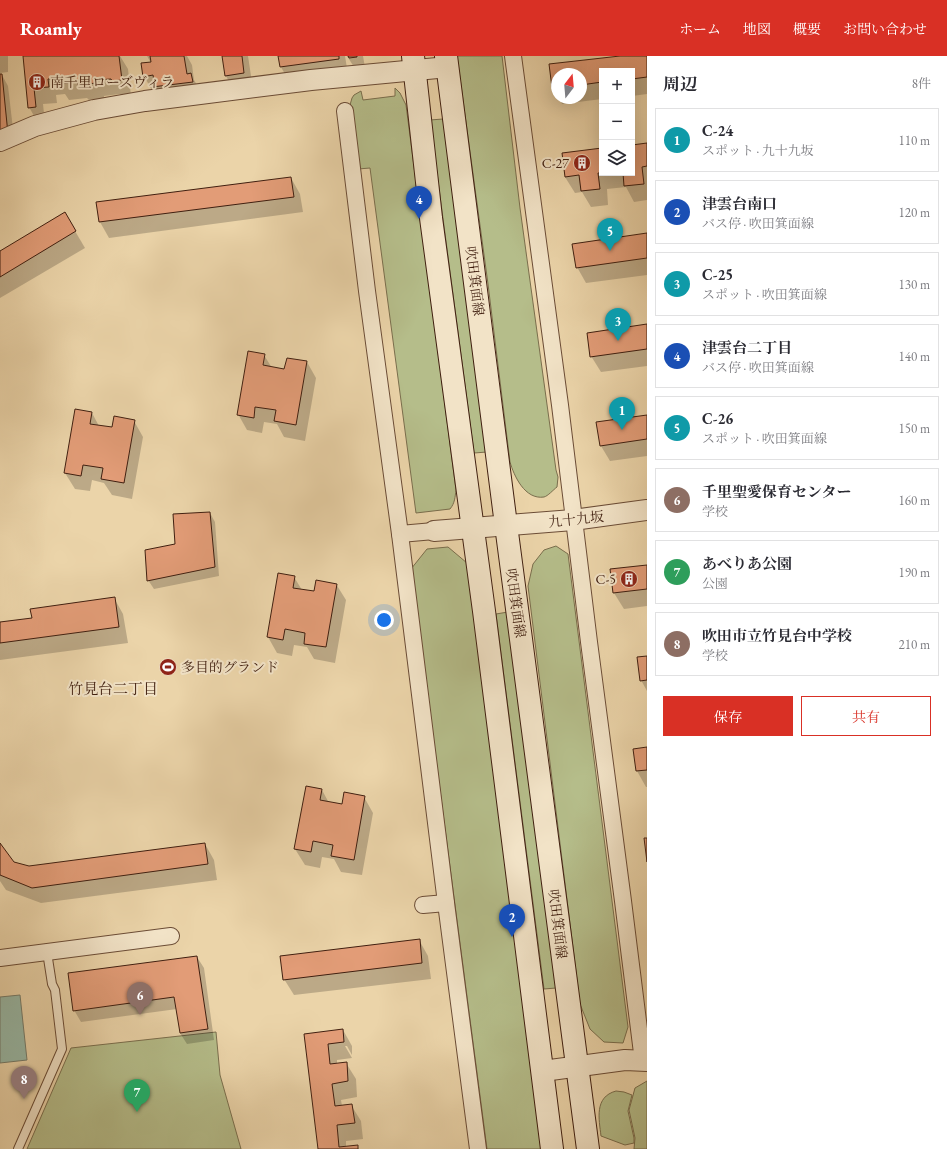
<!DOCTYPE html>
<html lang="ja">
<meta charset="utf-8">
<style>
:root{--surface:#fff;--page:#f7f7f7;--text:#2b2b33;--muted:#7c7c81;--line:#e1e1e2;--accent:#d93025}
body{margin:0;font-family:"EB Garamond","Noto Serif JP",serif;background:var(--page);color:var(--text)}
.controls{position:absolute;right:12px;top:12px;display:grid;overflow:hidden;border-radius:0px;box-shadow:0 4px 16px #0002}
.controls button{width:36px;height:36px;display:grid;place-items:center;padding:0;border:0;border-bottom:1px solid var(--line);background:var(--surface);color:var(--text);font:20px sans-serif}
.compass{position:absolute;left:551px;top:12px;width:36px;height:36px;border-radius:50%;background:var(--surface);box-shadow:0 4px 16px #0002;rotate:16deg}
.you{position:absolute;left:384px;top:564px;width:14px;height:14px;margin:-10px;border:3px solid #fff;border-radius:50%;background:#1a73e8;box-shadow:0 0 0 6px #1a73e833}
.badge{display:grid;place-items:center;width:26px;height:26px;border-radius:50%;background:var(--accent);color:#fff;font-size:13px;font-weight:700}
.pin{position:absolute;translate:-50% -33px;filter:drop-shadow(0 1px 2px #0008)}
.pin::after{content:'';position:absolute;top:21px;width:14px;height:12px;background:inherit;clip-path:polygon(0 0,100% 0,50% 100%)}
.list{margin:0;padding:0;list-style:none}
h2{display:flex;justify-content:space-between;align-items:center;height:52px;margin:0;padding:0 16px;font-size:17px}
h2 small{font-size:13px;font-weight:400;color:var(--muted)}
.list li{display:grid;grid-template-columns:26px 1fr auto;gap:12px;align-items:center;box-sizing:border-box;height:64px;margin:0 8px 8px;padding:0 8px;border:1px solid var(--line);border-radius:0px}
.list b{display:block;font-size:15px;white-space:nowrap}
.list p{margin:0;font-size:13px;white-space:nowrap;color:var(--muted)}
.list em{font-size:13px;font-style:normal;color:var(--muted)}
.actions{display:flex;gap:8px;padding:12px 16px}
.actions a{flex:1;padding:9px 0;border:1px solid var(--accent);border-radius:0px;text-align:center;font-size:14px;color:var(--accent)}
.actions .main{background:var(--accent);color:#fff}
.icon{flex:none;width:22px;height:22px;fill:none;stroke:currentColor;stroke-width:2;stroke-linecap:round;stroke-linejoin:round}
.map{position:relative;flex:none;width:647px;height:1093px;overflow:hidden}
header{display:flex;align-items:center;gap:24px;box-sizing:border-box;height:56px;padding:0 20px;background:var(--accent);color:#fff}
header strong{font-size:19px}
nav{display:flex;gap:22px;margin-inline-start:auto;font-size:14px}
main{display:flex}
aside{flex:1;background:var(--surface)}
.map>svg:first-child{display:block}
.green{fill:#b5bd8a;stroke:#7a6e4d}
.water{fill:#98b8a6;stroke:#757b6a}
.shadow{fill:#0003}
.building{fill:#e29c77;stroke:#401f10}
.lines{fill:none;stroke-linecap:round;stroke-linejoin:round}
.service-casing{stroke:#6b4c36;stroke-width:10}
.minor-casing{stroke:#6b4c36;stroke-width:18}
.tertiary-casing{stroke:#6b4c36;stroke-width:22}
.secondary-casing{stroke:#401f10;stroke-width:24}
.service{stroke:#f2e3c7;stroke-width:8}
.minor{stroke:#f2e3c7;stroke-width:16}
.tertiary{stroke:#f2e3c7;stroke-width:20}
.secondary{stroke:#f2e3c7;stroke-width:22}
.labels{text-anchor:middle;stroke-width:4;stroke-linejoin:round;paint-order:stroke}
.poi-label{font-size:14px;fill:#401f10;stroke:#f2e3c7;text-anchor:start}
.street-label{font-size:14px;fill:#401f10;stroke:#f2e3c7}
.neighbourhood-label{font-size:15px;fill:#401f10;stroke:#f2e3c7}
</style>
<header>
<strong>Roamly</strong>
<nav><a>ホーム</a><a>地図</a><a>概要</a><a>お問い合わせ</a></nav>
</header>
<main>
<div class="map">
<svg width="647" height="1093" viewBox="0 0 647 1093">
<rect width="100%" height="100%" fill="#ebd4a9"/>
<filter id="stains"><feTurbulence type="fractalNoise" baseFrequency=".005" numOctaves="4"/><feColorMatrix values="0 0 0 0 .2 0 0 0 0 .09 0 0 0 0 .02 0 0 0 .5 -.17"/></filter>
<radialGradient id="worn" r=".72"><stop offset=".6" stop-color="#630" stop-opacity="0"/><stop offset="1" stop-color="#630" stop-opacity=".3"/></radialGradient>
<!-- green -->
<g class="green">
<path d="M457 0H502L520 152 556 414 558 421 557 431C553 434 548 440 544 441 525 444 514 420 510 406L488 228Z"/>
<path d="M395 32 400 37 406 49 456 434C455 441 455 447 450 453L416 457 370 112 358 113 353 64 350 49 352 42 354 39 361 35 363 44 395 40Z"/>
<polygon points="443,63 487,396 474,397 430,64"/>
<polygon points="556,490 568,498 628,971 623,987 604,986 590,973 580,948 528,530 533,508 544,494"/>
<polygon points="448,491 467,507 542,1093 487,1093 411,513 427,493"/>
<polygon points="508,556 556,932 544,933 496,558"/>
<polygon points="216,976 220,1019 241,1093 27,1093 71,992"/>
<polygon points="647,1025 647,1093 634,1093 635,1082 629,1054 635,1032"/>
<path d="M616 1035 624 1036 632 1039 628 1055 634 1082V1087L625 1089 601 1080C599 1063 594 1041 616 1035Z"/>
</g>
<!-- water -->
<polygon class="water" points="20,939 27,1004 0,1007 0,941"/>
<!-- shadow -->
<g class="shadow">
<polygon points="0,0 8,0 8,16 0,17"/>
<polygon points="24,0 120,0 128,13 131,40 122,41 120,38 104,40 104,42 89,44 87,42 69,44 65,38 56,39 57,47 43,48 45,67 38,67 29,51"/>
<polygon points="147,0 187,0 192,9 194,24 200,34 153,36 144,20 151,7"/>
<polygon points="223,0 248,0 253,33 235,36 226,20"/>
<polygon points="279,0 345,0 348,18 290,27 281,11"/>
<polygon points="347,0 363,0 366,17 354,11"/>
<polygon points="628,0 647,0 647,38 632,40 632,15 602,15 602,43 562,48 559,42 581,42 581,18 557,18 557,39 553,32 550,9"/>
<polygon points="0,19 2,19 8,30 15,90 0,91"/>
<polygon points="647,88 647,144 634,146 626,131 607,133 608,149 591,151 582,136 575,137 565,121 602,93 602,117 632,117 632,90"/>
<polygon points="291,122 300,138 303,156 109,182 100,166 97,147"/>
<polygon points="65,158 85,192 0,242 0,196"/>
<polygon points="647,178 647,219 586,227 577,211"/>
<polygon points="647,269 647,310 601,316 591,300"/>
<polygon points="264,299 272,312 285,314 307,306 316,322 305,385 284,381 277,368 264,366 262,377 247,374 238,358"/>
<polygon points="92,357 99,370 113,372 134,365 143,381 132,443 112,439 104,427 92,424 90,435 75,433 65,417"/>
<polygon points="647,360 647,400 610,405 601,390"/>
<polygon points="210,457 215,466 219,520 154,533 148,524 176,488"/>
<polygon points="647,510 647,550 624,553 614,537"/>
<polygon points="294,521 302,534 315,537 336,528 346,544 335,607 314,603 307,591 294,589 292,600 277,597 268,581"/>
<polygon points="114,542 123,558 128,587 0,604 0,567 33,563"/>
<polygon points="647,601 647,635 641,624"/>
<polygon points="647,692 647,731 646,731 637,715 634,694"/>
<polygon points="322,734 329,747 343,749 364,741 373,757 362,819 341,816 334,803 322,801 320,812 305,809 295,793"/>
<polygon points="205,788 214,804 217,824 41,847 6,834 0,825 0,789 13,807 29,811"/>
<polygon points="419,884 428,900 431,923 294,939 284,923"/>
<polygon points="197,901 204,912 214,984 187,988 180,977 177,953 81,966 74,954"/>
<polygon points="343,974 352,990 352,999 347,990 345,990 352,1002 337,1004 337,1008 346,1007 356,1023 357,1041 341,1044 342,1050 351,1049 361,1065 363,1083 346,1085 346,1091 357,1090 359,1093 319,1093 305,979"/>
</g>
<!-- building -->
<g class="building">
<polygon points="23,0 119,0 122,24 112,25 111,23 95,24 96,27 78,29 78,26 59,28 58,22 48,23 49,31 34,32 36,51 28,52"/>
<polygon points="150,0 184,0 187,18 191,17 193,26 152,31 152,26 154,25 153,19 143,21 141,7 151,6"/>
<polygon points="222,0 242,0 244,17 225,20"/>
<polygon points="278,0 339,0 339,3 280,11"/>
<polygon points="348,0 357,0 357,1 349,2"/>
<polygon points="620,0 647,0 647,21 632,23 632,15 602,15 602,26 581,29 581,18 557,18 557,32 552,32 549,8"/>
<polygon points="0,18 2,18 8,78 0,79"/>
<polygon points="647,87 647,110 642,111 644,128 624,130 623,117 632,117 632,89"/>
<polygon points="602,92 602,117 598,117 600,133 581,135 579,119 565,121 562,97"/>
<polygon points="291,121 294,141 99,166 96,146"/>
<polygon points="65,156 76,175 0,221 0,195"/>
<polygon points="647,177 647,202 576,212 572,188"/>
<polygon points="647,268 647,293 590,301 587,277"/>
<polygon points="248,295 265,298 263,309 284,313 287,302 307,305 296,369 274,365 276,354 255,351 254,362 237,359"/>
<polygon points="75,353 92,356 90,368 112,371 114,360 135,364 124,427 101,423 103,412 83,409 81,420 64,417"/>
<polygon points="647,359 647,383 600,390 596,366"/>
<polygon points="210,456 215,511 147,525 145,494 175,488 173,458"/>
<polygon points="647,509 647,533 613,537 610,513"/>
<polygon points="278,517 295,520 293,532 314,535 316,524 337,528 326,591 304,588 305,577 285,573 283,584 267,581"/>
<polygon points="115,541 119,571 0,587 0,566 32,562 30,553"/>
<polygon points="647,600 647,624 640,625 637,601"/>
<polygon points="647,691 647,714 636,715 633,693"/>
<polygon points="306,730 322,733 320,744 342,748 344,736 365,740 354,804 331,800 333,789 313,785 311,796 294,793"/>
<polygon points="644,782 647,782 647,806"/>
<polygon points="0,787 14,806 29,810 205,787 208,808 32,832 0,819"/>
<polygon points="420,883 422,907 283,924 280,900"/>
<polygon points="197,900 208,973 180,977 174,941 73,955 68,917"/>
<polygon points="343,973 344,986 328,988 330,1008 347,1006 348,1025 332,1028 335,1050 352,1048 355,1067 337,1069 339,1091 358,1089 358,1093 318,1093 304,978"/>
</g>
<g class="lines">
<!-- service casing -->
<g class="service-casing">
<polyline id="service" points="18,1093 62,993 55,934 52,928 47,896"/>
</g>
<!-- minor casing -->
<g class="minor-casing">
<g id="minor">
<polyline points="513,0 560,349 589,586 623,845 643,1005"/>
<polyline points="345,55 367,235 400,478 446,847 478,1093"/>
<polyline points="400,478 434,475"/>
<polyline points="423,849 446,847"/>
<polyline points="0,902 171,880"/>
</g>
</g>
<!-- tertiary casing -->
<g class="tertiary-casing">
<g id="tertiary">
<polyline points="0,85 35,70 94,54 145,45 311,24 448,11"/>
<polyline points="434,475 573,464 647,454"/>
<polyline points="543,1015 625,1004 647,1005"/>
</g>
</g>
<!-- secondary casing -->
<g class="secondary-casing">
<g id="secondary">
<polyline points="413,0 431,162 484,555 552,1093"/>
<polyline points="446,0 506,469 588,1093"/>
</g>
</g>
<!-- service -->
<use href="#service" class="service"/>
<!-- minor -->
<use href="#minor" class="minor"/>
<!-- tertiary -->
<use href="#tertiary" class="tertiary"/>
<!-- secondary -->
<use href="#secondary" class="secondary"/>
</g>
<!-- icons -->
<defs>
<g id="building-disc" transform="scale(0.9)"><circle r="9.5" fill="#8f2418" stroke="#f2e3c7"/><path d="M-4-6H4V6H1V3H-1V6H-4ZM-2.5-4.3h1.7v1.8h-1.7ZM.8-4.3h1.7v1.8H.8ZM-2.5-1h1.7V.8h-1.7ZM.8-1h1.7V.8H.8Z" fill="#fff"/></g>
<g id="stadium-disc" transform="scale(0.9)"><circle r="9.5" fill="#8f2418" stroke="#f2e3c7"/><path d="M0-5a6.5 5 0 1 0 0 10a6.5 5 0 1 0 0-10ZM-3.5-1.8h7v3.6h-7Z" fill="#fff"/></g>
</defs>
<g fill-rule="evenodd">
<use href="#building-disc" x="37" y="26"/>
<use href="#building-disc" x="582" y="107"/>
<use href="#building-disc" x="629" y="523"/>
<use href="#stadium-disc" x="168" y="611"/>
</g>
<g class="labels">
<!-- poi labels -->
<g class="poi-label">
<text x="50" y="31">南千里ローズヴィラ</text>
<text x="569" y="112" text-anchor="end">C-27</text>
<text x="616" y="528" text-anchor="end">C-5</text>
<text x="181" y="616">多目的グランド</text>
</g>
<!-- street labels -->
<g class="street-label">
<text transform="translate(475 225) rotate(83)" y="5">吹田箕面線</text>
<text transform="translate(576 463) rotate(-6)" y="5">九十九坂</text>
<text transform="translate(516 547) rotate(82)" y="5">吹田箕面線</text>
<text transform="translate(558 868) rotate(83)" y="5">吹田箕面線</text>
</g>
<!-- neighbourhood labels -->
<g class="neighbourhood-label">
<text x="113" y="638">竹見台二丁目</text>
</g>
</g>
<rect width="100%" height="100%" filter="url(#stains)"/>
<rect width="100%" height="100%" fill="url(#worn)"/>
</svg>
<div class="controls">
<button>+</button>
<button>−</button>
<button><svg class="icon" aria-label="layers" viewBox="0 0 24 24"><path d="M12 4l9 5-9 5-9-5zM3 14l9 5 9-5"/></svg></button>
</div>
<svg class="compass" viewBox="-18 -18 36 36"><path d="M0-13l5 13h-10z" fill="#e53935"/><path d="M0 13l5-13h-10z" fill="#7c7c81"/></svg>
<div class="you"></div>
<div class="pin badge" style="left:622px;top:374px;background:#0f9aa8">1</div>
<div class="pin badge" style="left:512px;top:881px;background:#1a4fb4">2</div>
<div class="pin badge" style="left:618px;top:285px;background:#0f9aa8">3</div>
<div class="pin badge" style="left:419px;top:163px;background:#1a4fb4">4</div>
<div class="pin badge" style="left:610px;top:195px;background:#0f9aa8">5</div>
<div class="pin badge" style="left:140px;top:959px;background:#8d6e63">6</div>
<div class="pin badge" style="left:137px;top:1056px;background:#2e9e5b">7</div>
<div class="pin badge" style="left:24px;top:1043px;background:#8d6e63">8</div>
</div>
<aside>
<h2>周辺<small>8件</small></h2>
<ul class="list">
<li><span class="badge" style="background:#0f9aa8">1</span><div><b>C-24</b><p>スポット · 九十九坂</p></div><em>110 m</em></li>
<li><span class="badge" style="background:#1a4fb4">2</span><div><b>津雲台南口</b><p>バス停 · 吹田箕面線</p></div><em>120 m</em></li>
<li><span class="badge" style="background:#0f9aa8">3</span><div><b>C-25</b><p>スポット · 吹田箕面線</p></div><em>130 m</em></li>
<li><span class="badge" style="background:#1a4fb4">4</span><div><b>津雲台二丁目</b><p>バス停 · 吹田箕面線</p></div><em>140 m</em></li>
<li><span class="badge" style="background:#0f9aa8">5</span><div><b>C-26</b><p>スポット · 吹田箕面線</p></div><em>150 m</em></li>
<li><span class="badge" style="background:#8d6e63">6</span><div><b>千里聖愛保育センター</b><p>学校</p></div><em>160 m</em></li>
<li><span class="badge" style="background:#2e9e5b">7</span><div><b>あべりあ公園</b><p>公園</p></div><em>190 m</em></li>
<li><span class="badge" style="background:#8d6e63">8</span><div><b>吹田市立竹見台中学校</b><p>学校</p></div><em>210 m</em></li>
</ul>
<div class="actions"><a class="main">保存</a><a>共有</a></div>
</aside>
</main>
